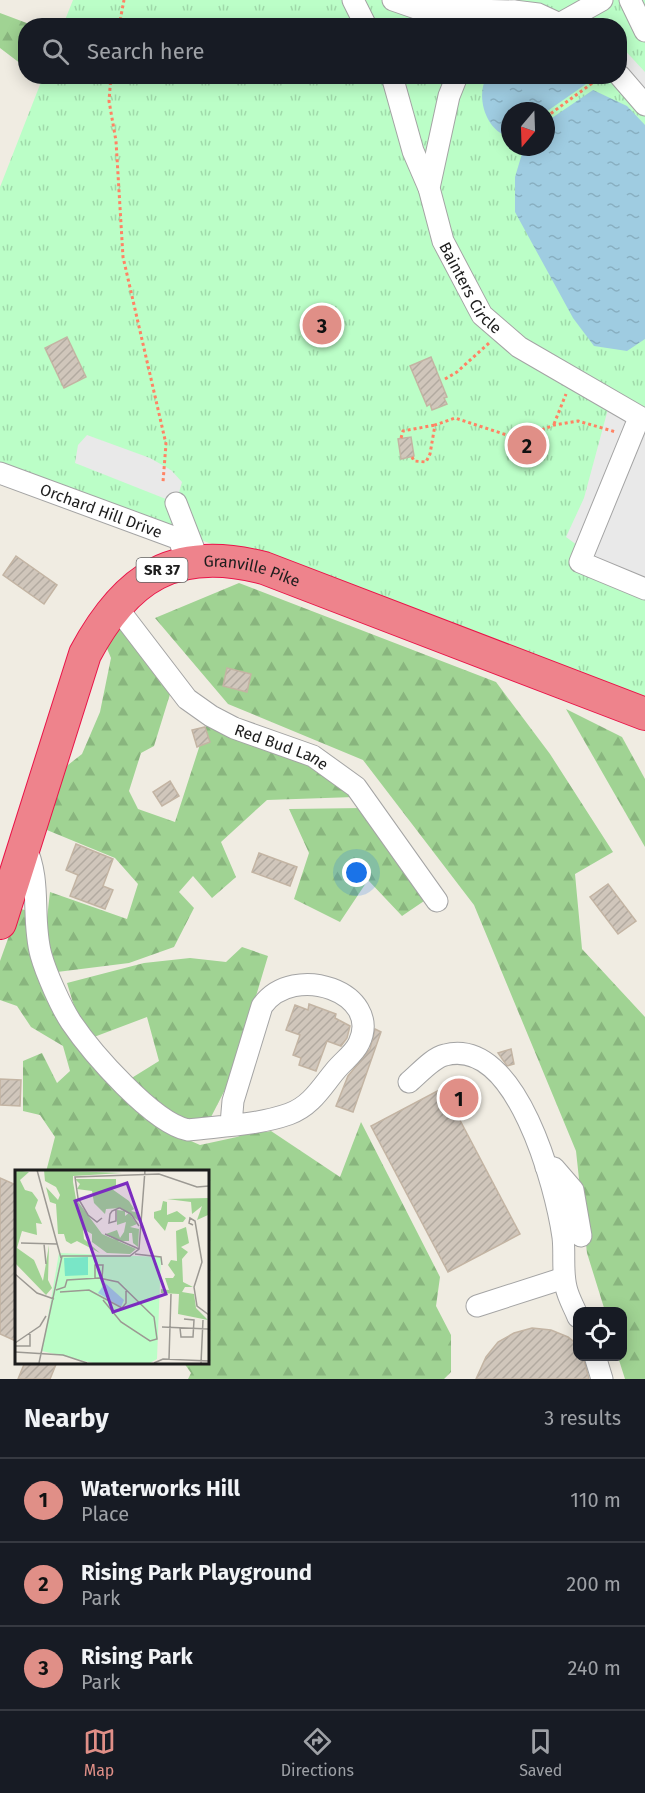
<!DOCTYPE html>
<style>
:root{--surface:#171b24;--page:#20242c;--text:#f1f3f6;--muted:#9ea1a6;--line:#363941;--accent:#e08f87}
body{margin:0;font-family:"Fira Sans",sans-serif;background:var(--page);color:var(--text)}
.controls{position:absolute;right:18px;bottom:18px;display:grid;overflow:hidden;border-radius:12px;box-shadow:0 3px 15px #0003}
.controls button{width:54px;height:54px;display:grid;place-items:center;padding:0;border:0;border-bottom:2px solid var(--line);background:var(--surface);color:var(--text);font:30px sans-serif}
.compass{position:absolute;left:501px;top:102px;width:54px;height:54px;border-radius:50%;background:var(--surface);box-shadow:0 3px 15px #0003;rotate:199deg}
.you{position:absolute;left:357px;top:873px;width:21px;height:21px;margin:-15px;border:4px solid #fff;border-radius:50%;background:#1a73e8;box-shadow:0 0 0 9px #1a73e833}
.badge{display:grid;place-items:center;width:39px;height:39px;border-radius:50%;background:var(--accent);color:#111;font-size:20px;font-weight:700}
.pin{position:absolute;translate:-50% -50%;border:3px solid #fff;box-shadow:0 2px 6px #0006}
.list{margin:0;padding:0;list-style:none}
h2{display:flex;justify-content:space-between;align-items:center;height:78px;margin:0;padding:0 24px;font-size:26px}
h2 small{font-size:20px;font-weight:400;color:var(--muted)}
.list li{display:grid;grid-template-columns:39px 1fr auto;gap:18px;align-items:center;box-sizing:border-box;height:84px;padding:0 24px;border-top:2px solid var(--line)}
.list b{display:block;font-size:22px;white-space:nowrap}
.list p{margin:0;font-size:20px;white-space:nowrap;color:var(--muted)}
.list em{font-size:20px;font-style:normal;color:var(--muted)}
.icon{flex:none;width:33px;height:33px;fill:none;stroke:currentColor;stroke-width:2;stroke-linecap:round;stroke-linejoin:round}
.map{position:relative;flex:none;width:645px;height:1379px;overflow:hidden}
.search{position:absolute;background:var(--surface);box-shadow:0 3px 15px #0003;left:18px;right:18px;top:18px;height:66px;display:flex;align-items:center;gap:15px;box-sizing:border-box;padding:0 21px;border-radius:24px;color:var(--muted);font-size:22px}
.sheet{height:330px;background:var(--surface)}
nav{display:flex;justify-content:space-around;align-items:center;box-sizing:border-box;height:84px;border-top:2px solid var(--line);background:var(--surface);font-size:16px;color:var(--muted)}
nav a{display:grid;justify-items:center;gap:3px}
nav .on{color:var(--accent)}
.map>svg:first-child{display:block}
.forest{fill:url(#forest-firs)}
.park{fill:url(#park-tufts);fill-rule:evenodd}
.parking{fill:#e9e9e9}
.water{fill:url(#water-ripples)}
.building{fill:url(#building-hatch);stroke:#c3b4a3;stroke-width:1.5}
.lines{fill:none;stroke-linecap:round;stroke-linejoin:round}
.minor-casing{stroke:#a4a4a4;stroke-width:23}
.highway-casing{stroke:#e91448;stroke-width:34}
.path{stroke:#ff8364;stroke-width:3;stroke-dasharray:3 3;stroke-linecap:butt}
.minor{stroke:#fff;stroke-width:21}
.highway{stroke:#ee838c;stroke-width:32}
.labels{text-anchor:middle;stroke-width:4.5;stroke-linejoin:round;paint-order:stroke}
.shield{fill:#fff;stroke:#616161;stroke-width:1.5}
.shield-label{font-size:15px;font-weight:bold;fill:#1d1d1d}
.street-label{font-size:16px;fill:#1d1d1d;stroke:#fff}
.inset-road{fill:none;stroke:#9c9993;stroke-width:1.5}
.view{fill:#7b2cbf;fill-opacity:0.15;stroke:#7b2cbf;stroke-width:3}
.inset-edge{fill:none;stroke:#1d1d1d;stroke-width:3}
</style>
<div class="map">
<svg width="645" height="1379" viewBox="0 0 645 1379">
<defs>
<pattern id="forest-firs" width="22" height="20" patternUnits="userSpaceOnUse" patternTransform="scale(1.5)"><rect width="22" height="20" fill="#a0d393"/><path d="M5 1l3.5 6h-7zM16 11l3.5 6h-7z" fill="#89b57e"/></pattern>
<pattern id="park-tufts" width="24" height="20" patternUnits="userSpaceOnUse" patternTransform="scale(1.5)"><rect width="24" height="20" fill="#bbfec7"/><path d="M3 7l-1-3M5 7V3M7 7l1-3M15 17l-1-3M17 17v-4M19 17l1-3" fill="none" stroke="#a0d9aa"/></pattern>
<pattern id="water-ripples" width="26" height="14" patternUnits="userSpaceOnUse" patternTransform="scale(1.5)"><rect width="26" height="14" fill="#9fcce1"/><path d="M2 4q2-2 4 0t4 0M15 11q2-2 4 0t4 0" fill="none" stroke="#88afc1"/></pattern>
<pattern id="building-hatch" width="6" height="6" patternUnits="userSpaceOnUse" patternTransform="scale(1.5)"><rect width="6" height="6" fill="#d0c6bb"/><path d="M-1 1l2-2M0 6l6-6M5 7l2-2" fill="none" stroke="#b2aaa0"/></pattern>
</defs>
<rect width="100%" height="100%" fill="#f0ece2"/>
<!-- forest -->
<g class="forest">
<polygon points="0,13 32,25 26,26 25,67 0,48"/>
<polygon points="239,583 496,682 550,754 613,852 575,874 582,949 645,1017 645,1379 625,1379 618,1357 622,1356 622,1312 605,1311 587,1253 576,1151 474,905 363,760 228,704 155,618"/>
<polygon points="123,622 171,691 154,746 141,753 129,791 138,809 175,822 206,726 330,772 354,797 267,800 221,842 236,877 212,898 193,876 179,892 194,908 174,947 129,963 57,972 45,936 50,892 127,919 138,884 115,858 42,828 59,772 82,754 100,712 111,658 103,639"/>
<polygon points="566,709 622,737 645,779 645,847"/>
<polygon points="363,808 427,899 402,916 368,880 340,922 294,899 309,853 289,809"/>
<polygon points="19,908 30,912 65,1020 175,1134 200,1145 237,1137 259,1128 266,1132 271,1131 340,1177 361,1122 440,1277 436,1306 451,1335 451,1372 444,1379 188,1379 191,1373 184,1363 207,1362 207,1172 46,1172 55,1137 40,1115 23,1111 23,1061 42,1053 57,1083 70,1071 63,1046 31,1027 17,1006 0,1000 0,961"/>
<polygon points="242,947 268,956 232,1076 210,1119 181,1119 130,1079 159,1061 147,1017 94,1037 78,1019 67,983 144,963 190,958 226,962"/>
</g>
<!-- park -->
<path class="park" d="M73 0H645V710L0 463V187L43 77 620 76V26L63 25ZM510 111H546V147H510Z"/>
<!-- parking -->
<g class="parking">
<polygon points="620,45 645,72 645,93 620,66"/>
<polygon points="608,409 645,420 645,595 566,537 584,498"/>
<polygon points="87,435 150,458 171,470 182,482 176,503 75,463 78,445"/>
</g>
<!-- water -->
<g class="water">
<path d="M487 77H588L589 82 546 112 510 111V135L508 136C486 131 475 95 487 77Z"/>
<polygon points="593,90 627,106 645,125 645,339 627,351 594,346 573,318 515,212 515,177 524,147 546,147 546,122"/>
</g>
<!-- building -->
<g class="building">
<polygon points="67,337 86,377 64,388 45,348"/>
<polygon points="431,357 447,397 444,398 447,404 432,410 430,404 427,406 410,366"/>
<polygon points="411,437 414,456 401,459 398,439"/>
<polygon points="16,556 57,585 44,604 3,575"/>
<polygon points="227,668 251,674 247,692 223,686"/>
<polygon points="205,727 210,742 197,747 192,730"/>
<polygon points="170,781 179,796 162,806 153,792"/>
<polygon points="76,844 113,859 103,886 113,890 105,909 70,896 78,875 66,870"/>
<polygon points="259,853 297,867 290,886 252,872"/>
<polygon points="608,884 636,921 618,934 590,897"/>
<polygon points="309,1004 336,1014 335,1018 350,1026 347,1038 341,1046 327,1041 316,1071 299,1065 301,1058 293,1055 300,1035 286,1030 295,1005 308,1010"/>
<polygon points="375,1029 381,1032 353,1112 336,1106 348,1076 370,1049"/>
<polygon points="511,1049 514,1064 507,1066 498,1053"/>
<polygon points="0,1079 21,1080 20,1106 0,1105"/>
<polygon points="443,1088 520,1234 448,1272 371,1126"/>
<polygon points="0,1178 16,1185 16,1341 0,1334"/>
<polygon points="532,1328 551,1330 568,1337 578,1345 578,1356 583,1356 589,1379 476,1379 486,1357 498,1342 514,1333"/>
<polygon points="25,1362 57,1362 50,1379 18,1379"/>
</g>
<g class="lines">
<!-- minor casing -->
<g class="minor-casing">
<g id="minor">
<polyline points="353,0 366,26"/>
<polyline points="393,0 419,9 514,11"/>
<polyline points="630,0 645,31"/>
<polyline points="561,23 602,0"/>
<polyline points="491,26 514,11 538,14 564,26"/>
<polyline points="392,76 413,151 429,188"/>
<path id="s1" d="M457 76 449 96 429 188 443 241 482 315 519 347 645 420"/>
<polyline points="620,76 645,105"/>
<polyline points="639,418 580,562 645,589"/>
<path id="s2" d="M0 473 179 539 187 563"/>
<polyline points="176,503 195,552"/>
<path id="s3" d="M115 605 187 699 211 716 234 728 313 756 356 787 437 901"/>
<path d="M25 846C42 881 31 919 41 955 46 973 61 1007 71 1022 92 1053 153 1123 188 1130 221 1126 258 1125 289 1114 311 1106 321 1088 335 1071 343 1061 354 1054 359 1043 383 993 294 961 262 1006L233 1101 231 1124"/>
<path d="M409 1082C419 1074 432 1058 445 1055 517 1036 556 1188 563 1237 565 1254 562 1270 566 1287 568 1297 574 1307 578 1317"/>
<polyline points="546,1167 554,1168 573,1190 581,1236"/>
<polyline points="477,1306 564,1278"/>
<polyline points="595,1356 602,1379"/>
</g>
</g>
<!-- highway casing -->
<g class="highway-casing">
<g id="highway">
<path id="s4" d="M0 923 85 654C126 577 175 545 264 568L645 714"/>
</g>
</g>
<!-- path -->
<g class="path">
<polyline points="119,26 124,0"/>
<polyline points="111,76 109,101 116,141 123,257 166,444 163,482"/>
<polyline points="546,117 602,76"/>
<polyline points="445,379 457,372 489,343"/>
<polyline points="554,424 566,394"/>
<polyline points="401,438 403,431 435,425"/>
<polyline points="412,457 414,461 426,462 430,454 435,425 455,418 519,439 554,425 578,421 616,432"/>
</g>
<!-- minor -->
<use href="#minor" class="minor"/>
<!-- highway -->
<use href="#highway" class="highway"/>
</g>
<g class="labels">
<!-- shield labels -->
<rect class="shield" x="136.5" y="558" width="51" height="24" rx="4.5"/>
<g class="shield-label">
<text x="162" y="575">SR 37</text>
</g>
<!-- street labels -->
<g class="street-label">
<text dy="6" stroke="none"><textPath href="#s1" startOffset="225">Bainters Circle</textPath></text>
<text dy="6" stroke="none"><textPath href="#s2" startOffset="108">Orchard Hill Drive</textPath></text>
<text dy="6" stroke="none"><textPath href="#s4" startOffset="490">Granville Pike</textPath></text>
<text dy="6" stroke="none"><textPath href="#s3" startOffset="225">Red Bud Lane</textPath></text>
</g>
</g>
<!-- overview -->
<g transform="translate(15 1170)">
<rect width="194" height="194" fill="#f0ece2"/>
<path d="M0 0 14 2 5 10 10 20 17 22 23 30 20 38 27 54 21 53 22 65 7 61 2 78 19 90 28 111 34 75 33 110 37 118 31 125 0 93ZM29 0 107 3 58 6V12L61 29 87 64 121 79 115 84 92 83 77 72V64L68 59 69 69 85 83 62 71 56 74 51 71 49 64H43L41 34 35 32 31 17 43 30 45 25 41 17 30 11ZM60 9H101V18L97 19 114 31 119 39 116 41 124 43V51L105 38 91 39 90 44 79 33 77 21 62 19 65 14ZM193 28V45L182 50 187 36 177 44 176 32 152 29ZM148 31 152 32V45L162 41 171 48 168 52H153L150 61 139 48V42L146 40ZM102 40 110 41V46L114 43 122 54 115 57 124 59 123 77 118 73 117 63H114V71H102L91 64 102 60 105 68 109 62 111 52 102 55ZM171 57 174 73 166 77 173 82 167 89 168 112 178 117H170L167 122 179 124 181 138 193 150 163 144 164 124 146 123V119L154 120 150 108H158L160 105 153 95 156 90 162 91 161 61Z" fill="#a0d393"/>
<path d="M44 83 146 87 142 189 135 193H78L27 181Z" fill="#bbfec7"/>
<path d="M73 87V105L50 106 49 88Z" fill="#79e6c7"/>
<path d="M90 113 109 130 106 137 83 123Z" fill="#9fcce1"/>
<path class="inset-road" d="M22 0 46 88M101 40V51L94 53 95 44 97 41 104 38H105L116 44 124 56M87 48 82 52 73 45 63 28 60 7 144 4 182 17 194 16M178 55 174 53 175 48 180 51 187 92 179 117 182 136 194 145M90 64 124 79M6 73 42 74M29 74 31 94M120 84 146 87 147 95M0 104 22 123 39 129M80 109V95H88L87 108M41 120 50 117 52 110 84 108 103 112 139 147 142 169 135 171 106 152 88 130M45 122 74 120 107 138 111 133V121M147 157 194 159M165 158 166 167H178L179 150 169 149M0 173 25 156 31 146M0 176H15V162M0 182 48 185 72 193M154 189 156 124M24 193 47 86H115L124 79 130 0M139 193 148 189 194 191M186 193 188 150"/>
<path class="view" d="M112 13 151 124 98 142 60 31Z"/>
<rect width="194" height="194" class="inset-edge"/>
</g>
</svg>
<div class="controls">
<button><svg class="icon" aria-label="locate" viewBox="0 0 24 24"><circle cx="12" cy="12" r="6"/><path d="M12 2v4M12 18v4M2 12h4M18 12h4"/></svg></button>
</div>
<svg class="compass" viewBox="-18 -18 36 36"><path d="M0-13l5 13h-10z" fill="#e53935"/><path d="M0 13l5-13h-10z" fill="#9ea1a6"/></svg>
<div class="you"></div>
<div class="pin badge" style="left:459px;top:1098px">1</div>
<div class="pin badge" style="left:527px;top:445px">2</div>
<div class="pin badge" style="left:322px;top:325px">3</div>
<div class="search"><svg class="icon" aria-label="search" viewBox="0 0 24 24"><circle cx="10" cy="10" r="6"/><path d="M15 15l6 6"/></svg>Search here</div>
</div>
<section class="sheet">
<h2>Nearby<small>3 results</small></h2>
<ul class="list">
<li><span class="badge">1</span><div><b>Waterworks Hill</b><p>Place</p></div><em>110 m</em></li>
<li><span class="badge">2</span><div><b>Rising Park Playground</b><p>Park</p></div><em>200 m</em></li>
<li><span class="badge">3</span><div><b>Rising Park</b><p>Park</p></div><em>240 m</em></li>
</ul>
</section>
<nav>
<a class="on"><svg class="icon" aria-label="map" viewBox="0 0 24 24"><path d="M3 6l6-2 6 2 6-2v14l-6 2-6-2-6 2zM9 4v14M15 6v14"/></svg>Map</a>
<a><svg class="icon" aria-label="directions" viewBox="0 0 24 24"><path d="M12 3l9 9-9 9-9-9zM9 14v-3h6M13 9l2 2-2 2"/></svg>Directions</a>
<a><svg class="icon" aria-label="saved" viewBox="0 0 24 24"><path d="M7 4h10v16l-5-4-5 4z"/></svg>Saved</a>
</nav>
